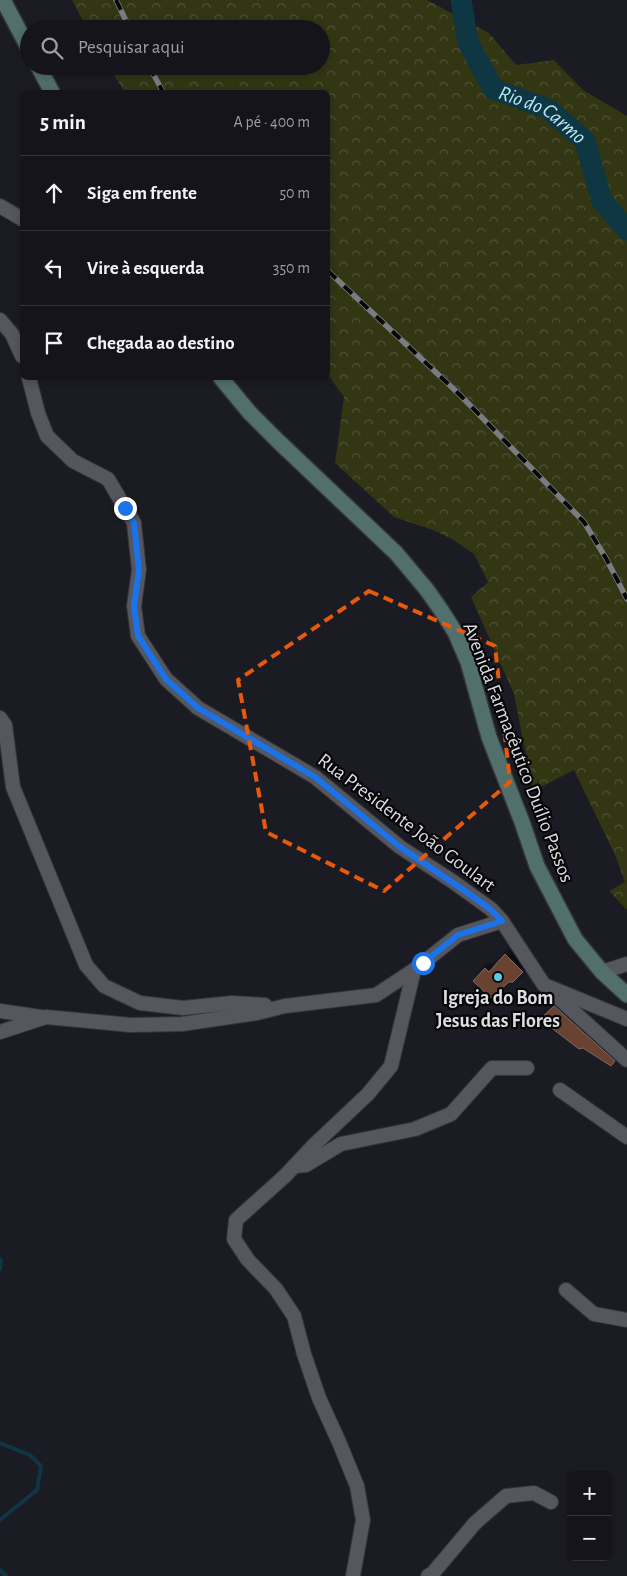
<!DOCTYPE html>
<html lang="pt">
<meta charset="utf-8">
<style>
:root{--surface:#14141a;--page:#1d1d23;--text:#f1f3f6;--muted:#9d9ea2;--line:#333339}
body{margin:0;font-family:"Alegreya Sans",sans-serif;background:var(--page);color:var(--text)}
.controls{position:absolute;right:15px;bottom:15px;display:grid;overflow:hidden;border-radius:8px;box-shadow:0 2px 8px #0003}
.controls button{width:45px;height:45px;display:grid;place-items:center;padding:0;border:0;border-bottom:1px solid var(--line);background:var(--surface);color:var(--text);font:25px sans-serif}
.stop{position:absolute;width:15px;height:15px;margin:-11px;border:4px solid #1a73e8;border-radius:50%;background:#fff}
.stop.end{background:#1a73e8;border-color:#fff;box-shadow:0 1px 5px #0008}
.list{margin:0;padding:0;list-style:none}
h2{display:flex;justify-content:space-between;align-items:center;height:65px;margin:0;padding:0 20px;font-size:21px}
h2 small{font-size:16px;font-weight:400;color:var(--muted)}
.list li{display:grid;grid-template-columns:32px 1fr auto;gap:15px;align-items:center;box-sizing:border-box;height:75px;padding:0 20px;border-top:1px solid var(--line)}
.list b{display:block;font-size:19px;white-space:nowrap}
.list em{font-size:16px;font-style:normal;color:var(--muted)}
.icon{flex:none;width:28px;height:28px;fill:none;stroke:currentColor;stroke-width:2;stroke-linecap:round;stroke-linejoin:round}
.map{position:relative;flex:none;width:627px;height:1576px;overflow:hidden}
.search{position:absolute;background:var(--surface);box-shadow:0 2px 8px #0003;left:20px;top:20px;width:310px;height:55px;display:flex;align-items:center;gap:12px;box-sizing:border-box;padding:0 18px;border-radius:28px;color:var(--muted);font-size:19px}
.panel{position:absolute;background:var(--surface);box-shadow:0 2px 8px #0003;left:20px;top:90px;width:310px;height:290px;border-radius:8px}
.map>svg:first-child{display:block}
.forest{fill:url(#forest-crowns)}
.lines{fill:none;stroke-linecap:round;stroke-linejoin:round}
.stream{stroke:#0e3743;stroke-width:4}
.river{stroke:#0e3743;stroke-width:21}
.building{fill:#694231;stroke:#756c67;filter:url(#shadow)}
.minor-casing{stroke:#35353b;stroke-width:16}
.secondary-casing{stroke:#35353b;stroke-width:18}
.minor{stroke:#55565e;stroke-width:14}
.secondary{stroke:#516f6b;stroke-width:15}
.rail-casing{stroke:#7b7b82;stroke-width:5.5}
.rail{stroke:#060609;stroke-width:4;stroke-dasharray:11;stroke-linecap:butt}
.route{stroke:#1a73e8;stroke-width:6}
.marked{fill:none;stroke:#e8590c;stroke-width:4;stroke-dasharray:10 6;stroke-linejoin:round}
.poi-dot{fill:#5ac8e5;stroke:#060609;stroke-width:2}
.labels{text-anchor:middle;stroke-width:4.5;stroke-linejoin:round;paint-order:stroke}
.street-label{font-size:20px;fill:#dddde2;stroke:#060609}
.poi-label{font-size:20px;font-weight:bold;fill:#dddde2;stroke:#060609}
.water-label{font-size:21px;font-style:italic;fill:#b8e8f9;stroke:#060609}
</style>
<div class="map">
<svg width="627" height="1576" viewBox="0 0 627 1576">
<defs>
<pattern id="forest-crowns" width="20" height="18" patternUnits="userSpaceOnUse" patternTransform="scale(1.25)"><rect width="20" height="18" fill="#323613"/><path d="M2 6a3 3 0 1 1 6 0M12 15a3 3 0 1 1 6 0" fill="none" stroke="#4f5335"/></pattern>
<filter id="shadow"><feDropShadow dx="4.5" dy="-4.5" stdDeviation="2.5" flood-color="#0009"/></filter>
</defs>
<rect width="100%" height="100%" fill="#1b1b23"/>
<!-- forest -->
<polygon class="forest" points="72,0 427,0 489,33 516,65 554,60 583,90 627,116 627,910 609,891 625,882 615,855 574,770 533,791 514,694 471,597 488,582 474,554 452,539 433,530 394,517 335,463 344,397 328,375 328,92 125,92 108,66 321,66 321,29 87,29"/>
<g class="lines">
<!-- stream -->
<g class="stream">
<polyline points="0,1259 1,1261 0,1269"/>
<polyline points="0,1443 30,1455 41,1466 37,1490 0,1520"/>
<polyline points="0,1570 6,1576"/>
</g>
<!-- river -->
<path class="river" id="s1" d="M461 0 468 42 493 89 548 109 585 141 602 201 627 230"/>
</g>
<!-- building -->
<g class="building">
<polygon points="505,954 523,972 513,982 509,982 491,998 473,981 485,968 489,972"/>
<polygon points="554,1006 615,1061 611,1066 583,1048 579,1049 540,1019"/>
</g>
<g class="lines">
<!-- minor casing -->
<g class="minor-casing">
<g id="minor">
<polyline points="0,206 22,219"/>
<polyline points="0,320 12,334 22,356"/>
<polyline points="29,378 38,413 47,436 73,461 108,479 134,523 139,570 134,606 138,636 166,679 198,708 315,777 400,847 452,881 491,909 502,921 544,985 627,1019"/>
<polyline points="0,718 5,725 13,787 86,965 104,986 140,1003 183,1008 232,1003 265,1005"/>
<polyline points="602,972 627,964"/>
<polyline points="552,992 627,1060"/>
<polyline points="0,1011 41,1017"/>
<polyline points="0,1032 46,1017 131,1025 182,1024 257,1013 285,1006 376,995 414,970 458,935 502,921"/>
<polyline points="560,1090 627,1137"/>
<polyline points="294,1166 306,1165 341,1144 415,1129 451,1114 492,1068 527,1068"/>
<polyline points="566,1290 594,1314 627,1320"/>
<polyline points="353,1576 363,1520 357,1486 339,1442 319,1398 304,1354 294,1316 276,1289 248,1260 234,1239 236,1220 286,1175 314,1145 368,1094 391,1066 414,970"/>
<polyline points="428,1576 433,1573 475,1523 506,1496 534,1493 551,1502"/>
</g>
</g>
<!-- secondary casing -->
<g class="secondary-casing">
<g id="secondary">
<polyline points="3,0 29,49"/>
<polyline points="38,66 52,92"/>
<polyline points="221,378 250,413 279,442 396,553 427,590 441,610 455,632 468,662 489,737 522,822 537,866 575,939 602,972 627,995"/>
</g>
</g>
<!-- minor -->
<use href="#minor" class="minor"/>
<!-- secondary -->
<use href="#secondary" class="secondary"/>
<!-- rail casing -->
<g class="rail-casing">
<g id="rail">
<polyline points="116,0 130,29"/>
<polyline points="149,66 163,92"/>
<polyline points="328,271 460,395 584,522 607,560 627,599"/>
</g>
</g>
<!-- rail -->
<use href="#rail" class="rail"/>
</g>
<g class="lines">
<!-- route -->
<polyline class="route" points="125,508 134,523 139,570 134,606 138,636 166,679 198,708 315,777 400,847 465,891 490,909 502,921 458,935 423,963"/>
</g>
<!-- marked area -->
<path class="marked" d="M369 591 495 646 510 782 384 891 266 832 238 680Z"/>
<!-- markers -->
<circle class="poi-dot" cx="498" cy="977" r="5"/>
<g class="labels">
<!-- street labels -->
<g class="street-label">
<text transform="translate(519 752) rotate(69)" y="7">Avenida Farmacêutico Duílio Passos</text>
<text transform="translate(407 822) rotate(37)" y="7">Rua Presidente João Goulart</text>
</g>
<!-- poi labels -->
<g class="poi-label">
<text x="498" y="1004">Igreja do Bom<tspan x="498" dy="23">Jesus das Flores</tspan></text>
</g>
<!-- water labels -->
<g class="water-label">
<text dy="7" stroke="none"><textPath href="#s1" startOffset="152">Rio do Carmo</textPath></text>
</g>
</g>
</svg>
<div class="controls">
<button>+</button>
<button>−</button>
</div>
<div class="stop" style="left:423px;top:963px"></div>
<div class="stop end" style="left:125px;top:508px"></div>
<div class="search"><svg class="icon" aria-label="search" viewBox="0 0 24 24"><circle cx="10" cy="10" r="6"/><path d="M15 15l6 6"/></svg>Pesquisar aqui</div>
<section class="panel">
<h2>5 min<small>A pé · 400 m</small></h2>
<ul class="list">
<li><svg class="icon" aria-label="ahead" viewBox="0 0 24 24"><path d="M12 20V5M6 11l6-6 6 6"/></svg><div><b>Siga em frente</b></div><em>50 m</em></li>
<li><svg class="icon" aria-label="left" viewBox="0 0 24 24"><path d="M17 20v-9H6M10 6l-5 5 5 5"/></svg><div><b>Vire à esquerda</b></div><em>350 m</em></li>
<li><svg class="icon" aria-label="arrive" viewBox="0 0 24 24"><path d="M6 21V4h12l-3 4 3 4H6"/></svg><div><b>Chegada ao destino</b></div></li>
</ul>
</section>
</div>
